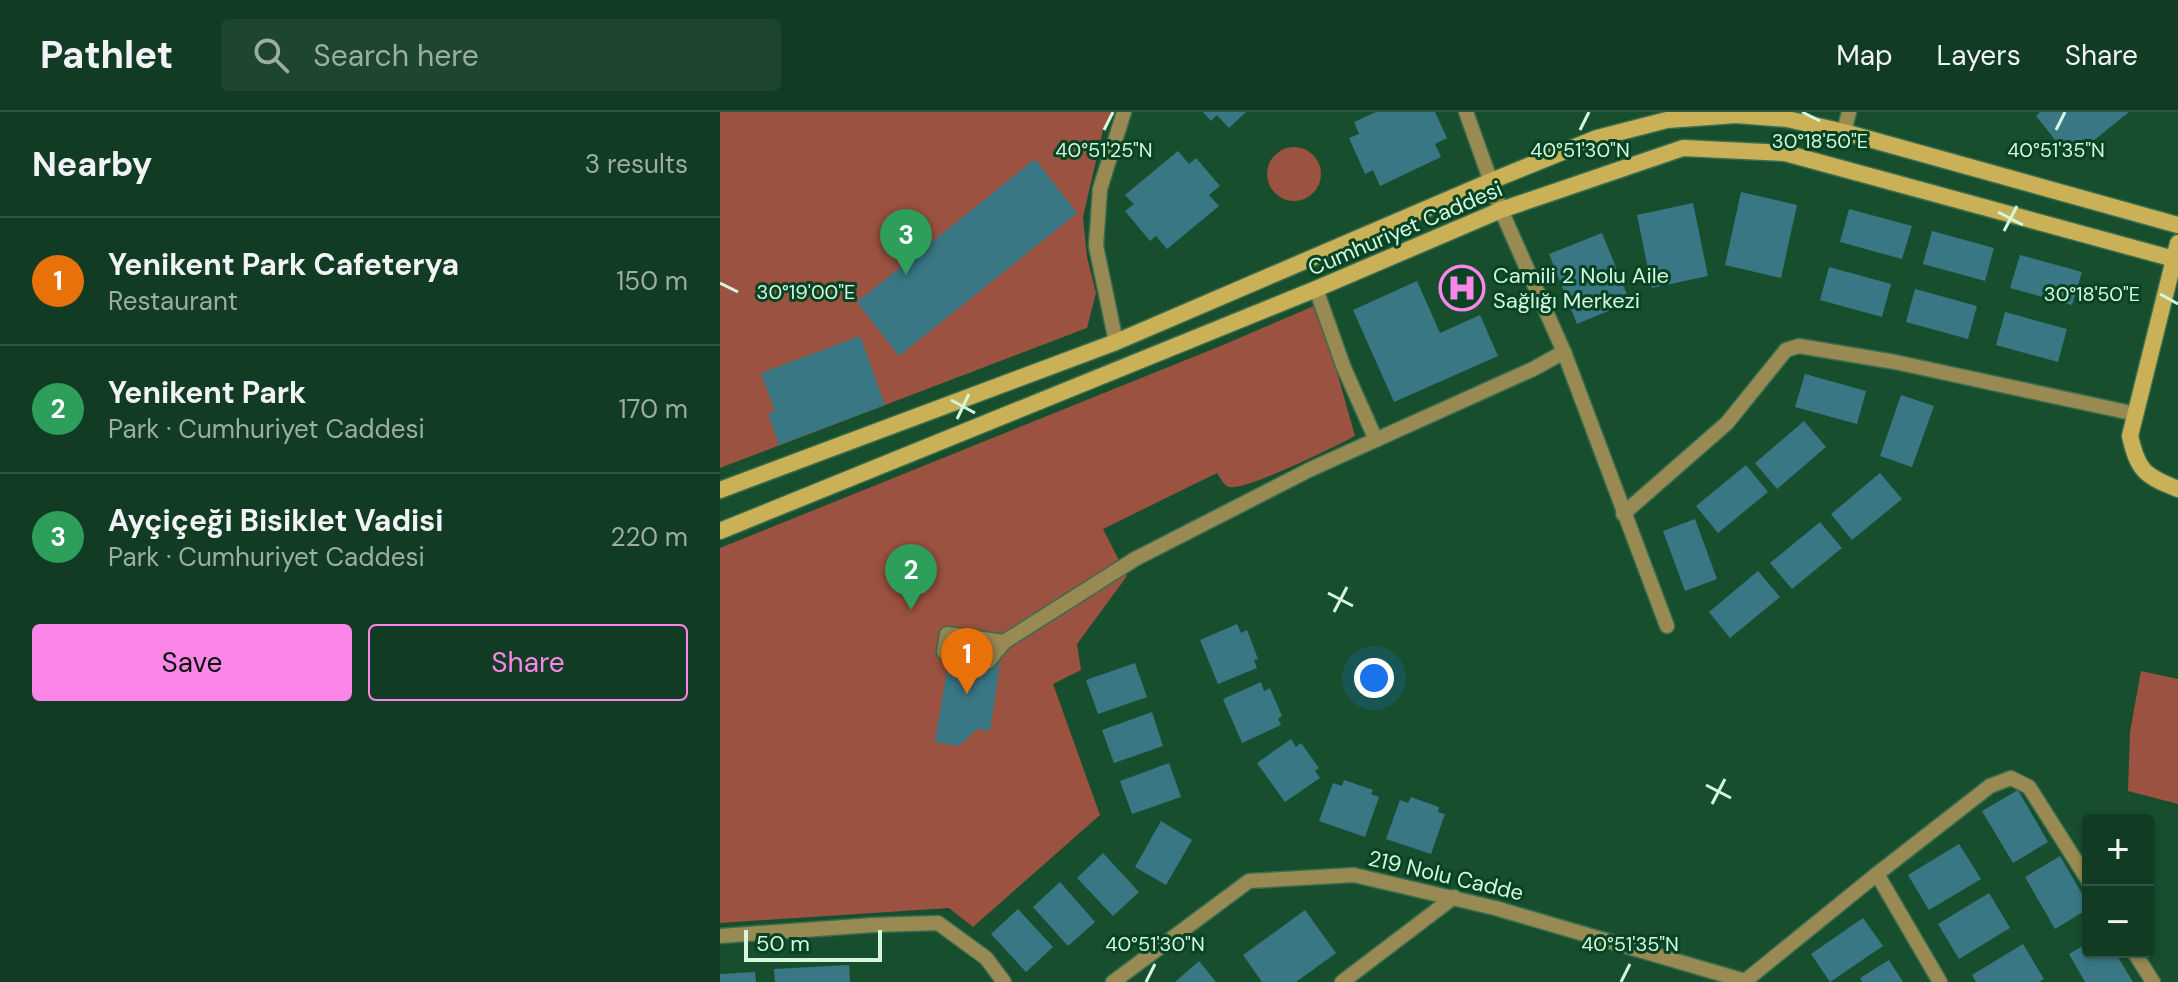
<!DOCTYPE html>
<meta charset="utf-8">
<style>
:root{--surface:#113b22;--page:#1e462f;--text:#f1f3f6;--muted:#9cada5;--line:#305540;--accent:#fa87e7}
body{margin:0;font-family:"DM Sans",sans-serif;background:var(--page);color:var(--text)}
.controls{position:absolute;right:24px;bottom:24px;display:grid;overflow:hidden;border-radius:8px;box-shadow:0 2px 6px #0004}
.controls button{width:72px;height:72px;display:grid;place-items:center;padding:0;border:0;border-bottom:2px solid var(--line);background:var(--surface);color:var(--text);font:40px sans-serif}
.scale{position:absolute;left:24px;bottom:20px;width:138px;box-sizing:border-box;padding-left:8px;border:4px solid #d4f7dd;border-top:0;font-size:22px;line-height:28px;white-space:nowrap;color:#d4f7dd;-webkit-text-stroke:6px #084424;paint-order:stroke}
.you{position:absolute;left:654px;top:566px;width:28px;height:28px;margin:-20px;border:6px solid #fff;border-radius:50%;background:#1a73e8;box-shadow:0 0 0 12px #1a73e833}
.badge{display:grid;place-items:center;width:52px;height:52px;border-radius:50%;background:var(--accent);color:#fff;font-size:26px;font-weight:700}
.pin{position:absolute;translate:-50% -66px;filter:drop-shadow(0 2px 4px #0008)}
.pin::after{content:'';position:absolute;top:42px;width:28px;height:24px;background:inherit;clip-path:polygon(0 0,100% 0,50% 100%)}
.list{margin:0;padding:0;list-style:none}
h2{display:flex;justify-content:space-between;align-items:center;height:104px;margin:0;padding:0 32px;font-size:34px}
h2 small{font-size:26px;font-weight:400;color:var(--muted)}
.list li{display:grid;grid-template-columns:52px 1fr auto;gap:24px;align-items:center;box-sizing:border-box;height:128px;padding:0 32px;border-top:2px solid var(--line)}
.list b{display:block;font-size:30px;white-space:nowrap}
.list p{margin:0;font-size:26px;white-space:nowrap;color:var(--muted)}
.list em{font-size:26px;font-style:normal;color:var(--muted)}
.actions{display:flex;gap:16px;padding:24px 32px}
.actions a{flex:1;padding:18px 0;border:2px solid var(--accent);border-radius:8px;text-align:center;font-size:28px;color:var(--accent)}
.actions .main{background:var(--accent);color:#111}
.icon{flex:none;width:44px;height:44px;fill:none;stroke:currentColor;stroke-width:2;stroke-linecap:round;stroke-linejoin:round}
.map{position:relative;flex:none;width:1458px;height:870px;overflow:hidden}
header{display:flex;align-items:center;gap:48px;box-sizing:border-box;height:112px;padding:0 40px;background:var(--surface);border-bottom:2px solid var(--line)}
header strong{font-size:38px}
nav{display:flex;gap:44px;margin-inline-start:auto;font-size:28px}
.search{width:560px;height:72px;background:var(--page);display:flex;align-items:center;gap:20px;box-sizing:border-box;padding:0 28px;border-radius:8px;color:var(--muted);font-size:30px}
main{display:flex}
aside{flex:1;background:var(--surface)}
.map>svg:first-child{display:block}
.green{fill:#9c5241}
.building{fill:#397785}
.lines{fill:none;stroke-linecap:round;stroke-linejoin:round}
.street-casing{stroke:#396d4e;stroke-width:17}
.secondary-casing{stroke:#396d4e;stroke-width:19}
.street{stroke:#998a53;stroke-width:14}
.secondary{stroke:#cab056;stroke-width:16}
.ticks{fill:none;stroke:#d4f7dd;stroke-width:3}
.labels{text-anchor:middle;stroke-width:6;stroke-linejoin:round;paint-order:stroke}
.street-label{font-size:22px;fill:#d4f7dd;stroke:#084424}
.poi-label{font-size:22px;fill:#d4f7dd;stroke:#084424;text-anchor:start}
.ticks-label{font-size:20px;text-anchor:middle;fill:#d4f7dd;stroke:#084424;stroke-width:6;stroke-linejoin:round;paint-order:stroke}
</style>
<header>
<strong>Pathlet</strong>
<div class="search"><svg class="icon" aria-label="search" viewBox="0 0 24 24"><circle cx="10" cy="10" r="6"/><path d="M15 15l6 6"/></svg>Search here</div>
<nav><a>Map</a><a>Layers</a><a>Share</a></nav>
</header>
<main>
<aside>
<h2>Nearby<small>3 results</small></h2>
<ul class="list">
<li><span class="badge" style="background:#e8710a">1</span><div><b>Yenikent Park Cafeterya</b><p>Restaurant</p></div><em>150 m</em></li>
<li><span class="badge" style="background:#2e9e5b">2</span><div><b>Yenikent Park</b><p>Park · Cumhuriyet Caddesi</p></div><em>170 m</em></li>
<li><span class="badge" style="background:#2e9e5b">3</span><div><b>Ayçiçeği Bisiklet Vadisi</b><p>Park · Cumhuriyet Caddesi</p></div><em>220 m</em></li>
</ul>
<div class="actions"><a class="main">Save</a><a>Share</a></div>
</aside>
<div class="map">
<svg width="1458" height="870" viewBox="0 0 1458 870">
<rect width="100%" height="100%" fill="#174f2e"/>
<!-- green -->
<g class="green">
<polygon points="0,0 394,0 383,18 363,105 367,145 376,181 367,216 0,356"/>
<circle cx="574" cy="62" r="27"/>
<path d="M594 194 613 246 635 324C616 334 526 379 509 375 503 373 500 365 497 361L383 417 407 464 357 532 361 558 333 572 380 703 253 815 229 796 0 811V436L503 233Z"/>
<polygon points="1421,559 1458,567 1458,692 1408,679 1410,620"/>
</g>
<!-- building -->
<g class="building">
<polygon points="483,0 526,0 509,16 497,3 491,9"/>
<polygon points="656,0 715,0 727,26 715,32 721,45 660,74 653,58 645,62 629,26 639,22 634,10"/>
<polygon points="1320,0 1409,0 1357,42 1346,29 1340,34 1316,4"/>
<polygon points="458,39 469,52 476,46 500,74 489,83 499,94 447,137 436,124 430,129 405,99 414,92 405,83"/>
<polygon points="315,47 357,101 179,244 137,190"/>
<polygon points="1021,80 1077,93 1061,166 1005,153"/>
<polygon points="973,91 988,164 932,176 917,103"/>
<polygon points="1129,97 1192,114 1182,147 1120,130"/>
<polygon points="1212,119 1274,136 1265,169 1203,152"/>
<polygon points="882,121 910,190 857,212 829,142"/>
<polygon points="1300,143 1362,160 1352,193 1290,176"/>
<polygon points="1109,155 1171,172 1162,205 1100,188"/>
<polygon points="697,169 720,221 760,203 778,244 674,290 633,198"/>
<polygon points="1195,177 1257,194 1248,227 1186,210"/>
<polygon points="1285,200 1347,217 1338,250 1276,233"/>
<polygon points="140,224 165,293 59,333 48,302 55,299 41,261"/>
<polygon points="1085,262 1146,279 1137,312 1075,295"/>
<polygon points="1181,283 1214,294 1192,355 1160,344"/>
<polygon points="1084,309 1106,335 1057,377 1035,351"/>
<polygon points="1026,353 1048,380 998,421 976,394"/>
<polygon points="1160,361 1182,387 1132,428 1111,402"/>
<polygon points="975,407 997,467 965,479 943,419"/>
<polygon points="1100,410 1122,436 1072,477 1050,451"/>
<polygon points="1038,459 1060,485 1010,526 989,500"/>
<polygon points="517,512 521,521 527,518 538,547 534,548 537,556 498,572 480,528"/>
<polygon points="232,527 258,530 256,536 268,550 280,552 270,619 257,617 239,634 215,630"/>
<polygon points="415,551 427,585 378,602 366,568"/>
<polygon points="541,570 544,579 550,576 562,604 558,607 561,613 522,631 503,587"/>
<polygon points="432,600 443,634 394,651 382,618"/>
<polygon points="571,627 576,635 581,631 599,656 595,659 600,666 565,690 537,651"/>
<polygon points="449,651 461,685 412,702 400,669"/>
<polygon points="624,668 653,678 651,682 659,685 645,725 599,709 613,671 622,674"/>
<polygon points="1298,678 1328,730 1293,751 1262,699"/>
<polygon points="691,685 719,695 718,700 725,702 711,742 666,727 680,688 688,691"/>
<polygon points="441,709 472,728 446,773 415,755"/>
<polygon points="1239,732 1261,767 1209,798 1188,763"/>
<polygon points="383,741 419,780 393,804 357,766"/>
<polygon points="1340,744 1368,792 1368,797 1335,817 1305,765"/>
<polygon points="340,770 375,810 348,834 313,795"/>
<polygon points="1269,781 1290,816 1239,847 1218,812"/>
<polygon points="298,797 333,835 306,860 271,822"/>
<polygon points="585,798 616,841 576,870 542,870 523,843"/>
<polygon points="1143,806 1163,834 1110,870 1091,842"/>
<polygon points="1368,831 1368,840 1395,840 1413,870 1365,870 1349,842"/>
<polygon points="1303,832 1324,867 1319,870 1256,870 1252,863"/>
<polygon points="1169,848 1183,870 1142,870 1140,866"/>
<polygon points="479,849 496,870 455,870"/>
<polygon points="129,853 130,870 55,870 54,857"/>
<polygon points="35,860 36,870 0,870 0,862"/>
</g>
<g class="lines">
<!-- street casing -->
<g class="street-casing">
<g id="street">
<polyline points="1124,20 1129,0"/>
<polyline points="596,177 624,256 656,328"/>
<polyline points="396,230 376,134 380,77 404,0"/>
<polyline points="844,240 947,514"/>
<polyline points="903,402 1007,311 1066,238 1079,234 1175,250 1416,302"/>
<polyline points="224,540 227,522 284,530 415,447 591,357 813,257 844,240 781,98 746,0"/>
<polyline points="268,550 284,530"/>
<polyline points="1157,762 1270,674 1291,666 1309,675 1368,768"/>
<polyline points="0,824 153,813 218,811 266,846 284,870"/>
<polyline points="1414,840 1433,870"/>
<polyline points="1025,869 1157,762 1220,870"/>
<polyline points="393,870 529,769 634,763 775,796 1025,869"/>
<polyline points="622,870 734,785"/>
</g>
</g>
<!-- secondary casing -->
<g class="secondary-casing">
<g id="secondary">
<path d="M1458 131 1410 324C1418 359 1425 364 1458 377"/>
<polyline points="0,378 396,230 771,69 877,26 947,8 1016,3 1067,7 1124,20 1458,113"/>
<polyline points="0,419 596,177 781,98 963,36 1065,41 1458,148"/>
</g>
</g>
<!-- street -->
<use href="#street" class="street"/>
<!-- secondary -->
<use href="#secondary" class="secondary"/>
</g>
<!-- ticks -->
<path class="ticks" d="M1082 0 1100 9M384 18 393 0M860 18 869 0M1336 18 1345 0M1278 100 1303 113M1284 119 1297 94M0 171 18 180M1440 182 1458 192M231 288 255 301M237 307 249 282M608 481 633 494M614 500 627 475M986 673 1011 686M992 692 1005 667M426 870 435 852M901 870 910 852"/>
<!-- icons -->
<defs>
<g id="hospital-ring" transform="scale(2.3)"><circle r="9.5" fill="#084424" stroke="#fa87e7" stroke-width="1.5"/><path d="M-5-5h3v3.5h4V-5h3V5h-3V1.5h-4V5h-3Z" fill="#fa87e7"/></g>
</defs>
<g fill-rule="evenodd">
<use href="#hospital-ring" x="742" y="176"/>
</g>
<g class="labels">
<!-- street labels -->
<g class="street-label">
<text transform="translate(685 116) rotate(-23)" y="8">Cumhuriyet Caddesi</text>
<text transform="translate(726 763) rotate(13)" y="8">219 Nolu Cadde</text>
</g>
<!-- poi labels -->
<g class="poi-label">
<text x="773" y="171">Camili 2 Nolu Aile<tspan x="773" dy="25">Sağlığı Merkezi</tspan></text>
</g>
</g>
<g class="ticks-label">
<text x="1100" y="36">30°18'50"E</text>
<text x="384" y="45">40°51'25"N</text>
<text x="860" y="45">40°51'30"N</text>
<text x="1336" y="45">40°51'35"N</text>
<text x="86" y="187">30°19'00"E</text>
<text x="1372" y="189">30°18'50"E</text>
<text x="435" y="839">40°51'30"N</text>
<text x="910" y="839">40°51'35"N</text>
</g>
</svg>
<div class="controls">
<button>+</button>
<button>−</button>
</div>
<div class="scale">50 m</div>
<div class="you"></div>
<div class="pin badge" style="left:247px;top:582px;background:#e8710a">1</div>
<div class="pin badge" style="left:191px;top:498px;background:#2e9e5b">2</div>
<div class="pin badge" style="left:186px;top:163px;background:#2e9e5b">3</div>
</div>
</main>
